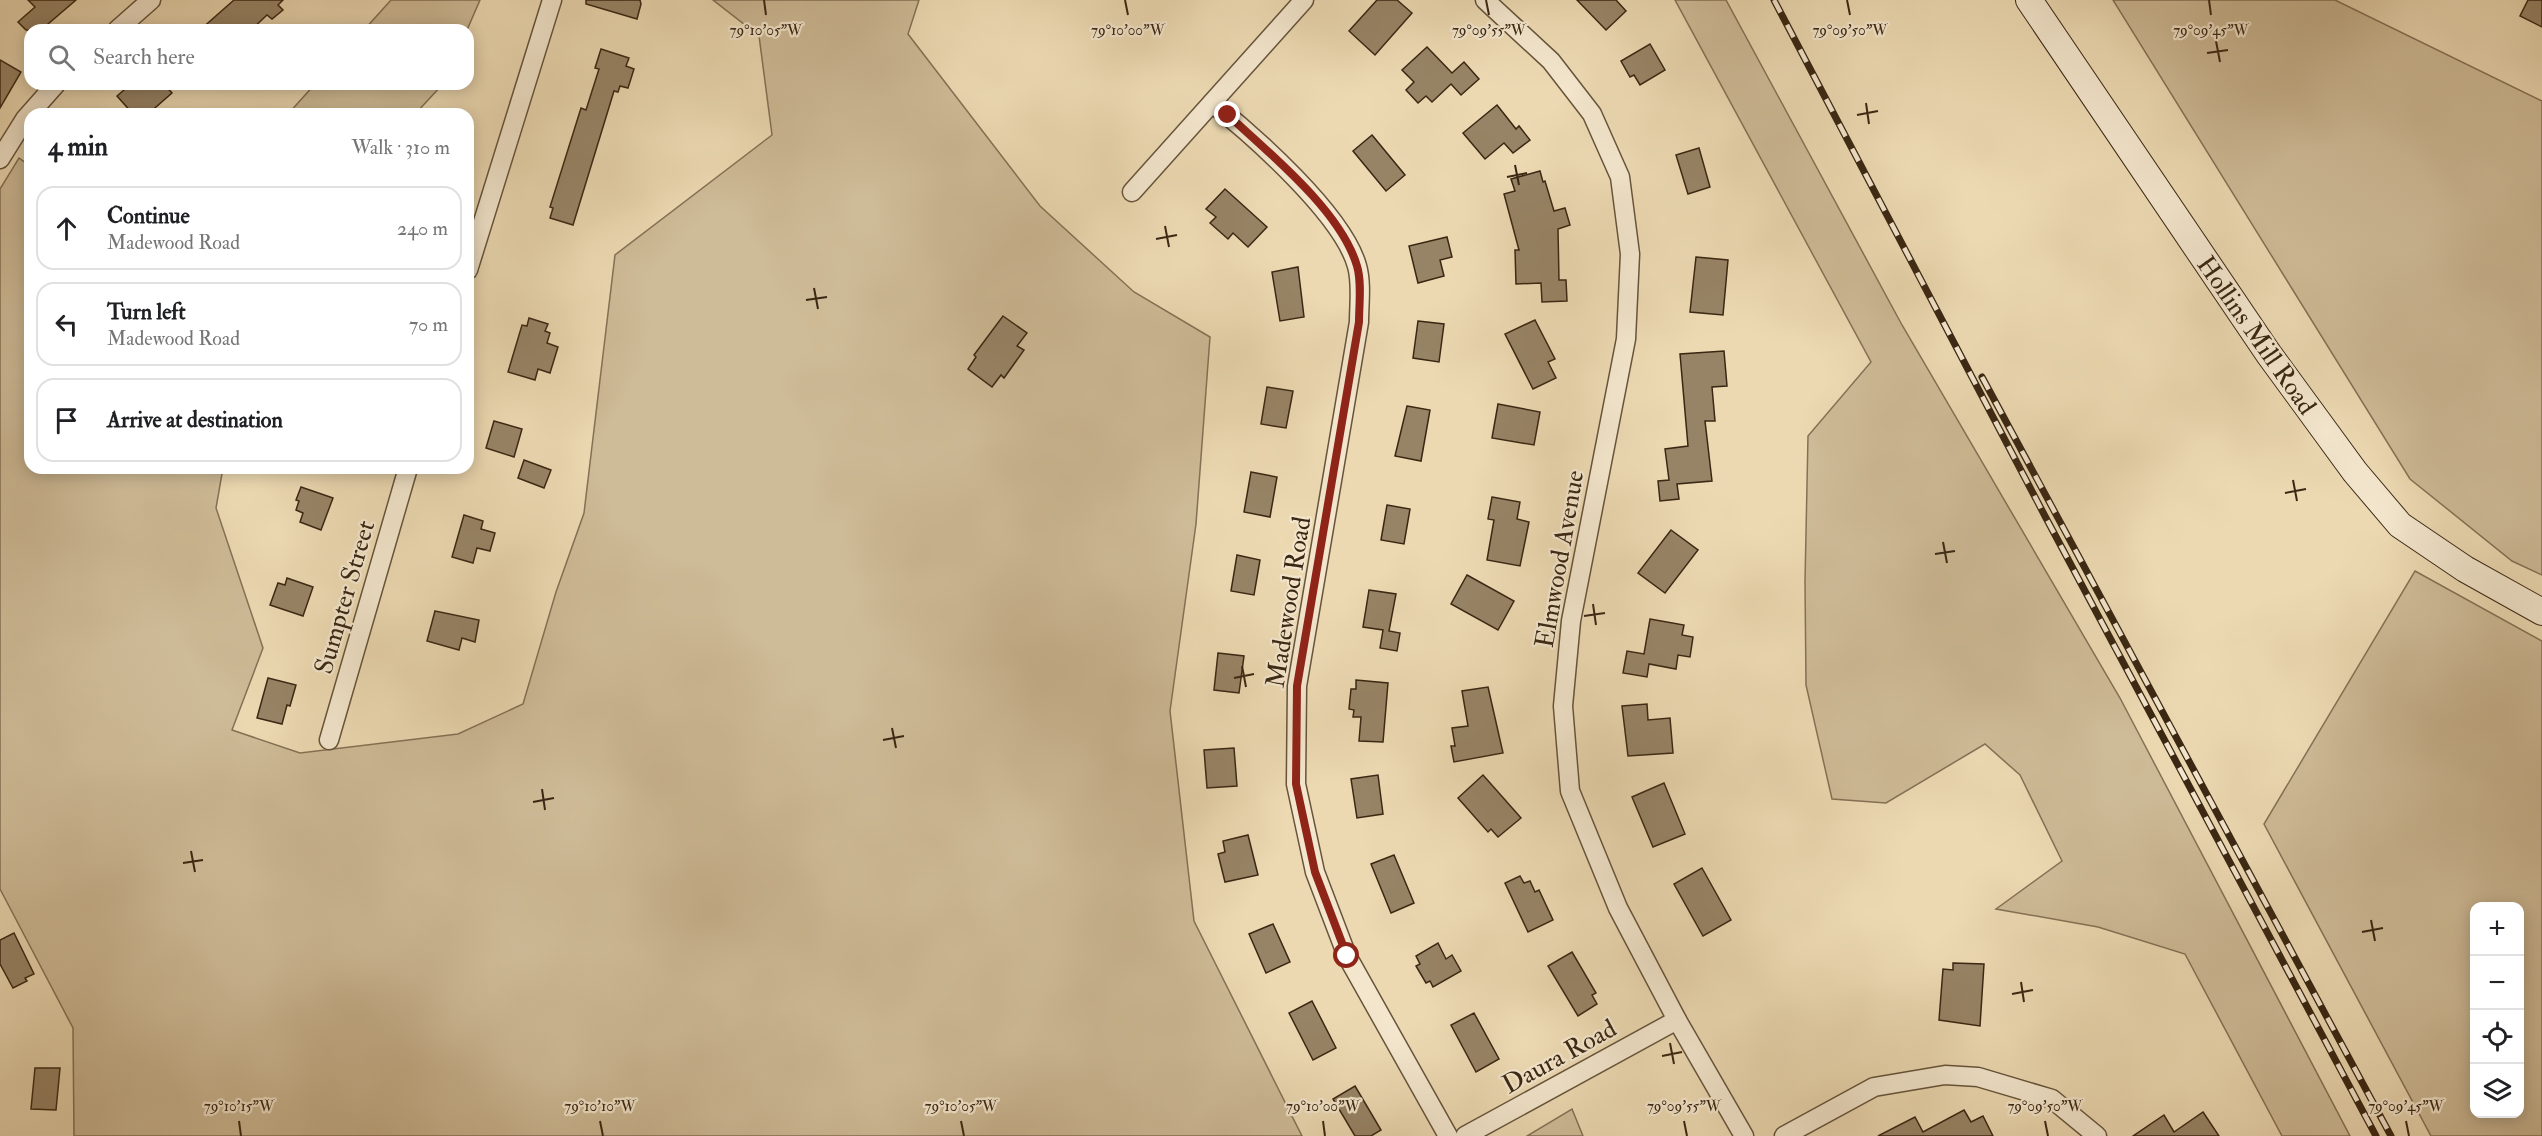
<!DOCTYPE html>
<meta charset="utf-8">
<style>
:root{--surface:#fff;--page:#f6f6f6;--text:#202124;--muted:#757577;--line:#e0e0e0}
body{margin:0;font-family:"IM FELL Double Pica",serif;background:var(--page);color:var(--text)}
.controls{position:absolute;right:18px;bottom:18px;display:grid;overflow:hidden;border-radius:12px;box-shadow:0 3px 15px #0003}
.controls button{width:54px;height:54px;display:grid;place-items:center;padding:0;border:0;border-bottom:2px solid var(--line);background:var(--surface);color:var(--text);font:30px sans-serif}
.stop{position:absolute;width:18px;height:18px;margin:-14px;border:4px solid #8f2418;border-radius:50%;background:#fff}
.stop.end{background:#8f2418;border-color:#fff;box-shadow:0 2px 6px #0008}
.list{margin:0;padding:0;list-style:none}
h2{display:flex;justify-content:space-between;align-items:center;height:78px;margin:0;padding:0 24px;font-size:26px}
h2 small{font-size:20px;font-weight:400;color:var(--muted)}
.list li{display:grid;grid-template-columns:39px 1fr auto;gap:18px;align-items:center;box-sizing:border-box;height:84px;margin:0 12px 12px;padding:0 12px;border:2px solid var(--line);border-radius:18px}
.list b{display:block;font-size:22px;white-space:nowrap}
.list p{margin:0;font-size:20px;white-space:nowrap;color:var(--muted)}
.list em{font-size:20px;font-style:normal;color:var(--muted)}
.icon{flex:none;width:33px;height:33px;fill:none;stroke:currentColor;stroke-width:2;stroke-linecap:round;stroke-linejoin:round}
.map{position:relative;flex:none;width:2542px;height:1136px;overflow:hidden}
.search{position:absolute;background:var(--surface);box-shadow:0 3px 15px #0003;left:24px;top:24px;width:450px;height:66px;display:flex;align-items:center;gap:15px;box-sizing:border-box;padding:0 21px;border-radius:18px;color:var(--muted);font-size:22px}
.panel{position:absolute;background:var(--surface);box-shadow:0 3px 15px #0003;left:24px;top:108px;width:450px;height:366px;border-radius:18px}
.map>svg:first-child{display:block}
.green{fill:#cebb97;stroke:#847155;stroke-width:1.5;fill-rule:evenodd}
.building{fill:#978466;stroke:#3a2713;stroke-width:1.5}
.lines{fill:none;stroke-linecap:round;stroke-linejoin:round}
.street-casing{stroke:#66543b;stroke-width:21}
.secondary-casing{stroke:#3a2713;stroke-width:28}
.street{stroke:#f3e6cd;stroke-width:18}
.secondary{stroke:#f3e6cd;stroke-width:26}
.rail-casing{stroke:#3a2713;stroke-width:7}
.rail{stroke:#f3e6cd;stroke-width:4.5;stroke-dasharray:14;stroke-linecap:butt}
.route{stroke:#8f2418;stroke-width:8}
.ticks{fill:none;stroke:#3a2713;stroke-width:2}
.labels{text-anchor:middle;stroke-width:4.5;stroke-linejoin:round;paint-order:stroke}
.street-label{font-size:26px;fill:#3a2713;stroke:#f3e6cd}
.ticks-label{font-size:15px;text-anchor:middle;fill:#3a2713;stroke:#f3e6cd;stroke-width:4.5;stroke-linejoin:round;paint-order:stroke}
</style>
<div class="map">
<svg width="2542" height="1136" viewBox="0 0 2542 1136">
<rect width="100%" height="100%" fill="#ecd9b2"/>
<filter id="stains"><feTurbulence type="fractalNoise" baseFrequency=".00333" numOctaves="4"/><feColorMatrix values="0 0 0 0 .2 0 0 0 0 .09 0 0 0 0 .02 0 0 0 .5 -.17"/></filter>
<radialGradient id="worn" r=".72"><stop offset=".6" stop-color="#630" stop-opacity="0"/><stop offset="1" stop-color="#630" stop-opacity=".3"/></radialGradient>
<!-- green -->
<g class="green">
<polygon points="391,0 480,0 467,30 364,30"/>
<polygon points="713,0 919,0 908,34 1040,206 1134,292 1210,337 1196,524 1170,711 1194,921 1302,1136 74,1136 73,1028 0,889 0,189 19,158 30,166 30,468 223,468 216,508 263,648 232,730 300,753 458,734 523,704 556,592 584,513 615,255 772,135 759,36"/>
<polygon points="1675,0 1726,0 1902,325 2120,698 2350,1136 2282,1136 2185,954 2098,927 1996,909 2062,861 2020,775 1985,744 1886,803 1832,799 1806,685 1805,582 1808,436 1871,362"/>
<polygon points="2113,0 2335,0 2542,101 2542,575 2512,561 2410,479"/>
<polygon points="315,84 443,84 415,114 288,114"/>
<path d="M2415 571 2542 641V1136H2431L2264 824ZM2474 906H2520V1114H2474Z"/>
<polygon points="1572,1109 1583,1136 1527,1136"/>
</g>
<!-- building -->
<g class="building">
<polygon points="28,0 76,0 41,30 26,30 18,22 35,7"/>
<polygon points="234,0 283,0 278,5 283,10 272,19 267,15 251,30 200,30"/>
<polygon points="586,0 640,0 641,4 637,19 586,4"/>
<polygon points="1377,0 1397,0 1412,13 1375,55 1349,31"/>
<polygon points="1577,0 1616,0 1626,11 1606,30"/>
<polygon points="2528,0 2542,0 2542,27 2520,16"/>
<polygon points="1650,44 1665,70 1640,85 1634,75 1630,77 1621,61"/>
<polygon points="1427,47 1452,73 1464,62 1479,79 1461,95 1451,84 1432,102 1426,96 1418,103 1406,90 1414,82 1402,70"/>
<polygon points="601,49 629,58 626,66 634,69 628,88 620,86 618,92 614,91 573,225 550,218 553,208 550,207 581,108 586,110 599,69 595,68"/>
<polygon points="0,60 21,72 0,108"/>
<polygon points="131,84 164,84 172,93 148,114 133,114 117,96"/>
<polygon points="1497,105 1516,129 1519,126 1530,140 1513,153 1504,143 1485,159 1463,133"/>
<polygon points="1372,135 1405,175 1386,191 1353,151"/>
<polygon points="1699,148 1710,187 1688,194 1676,155"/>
<polygon points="1540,171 1543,182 1545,181 1554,211 1565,208 1570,225 1558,229 1559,280 1566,280 1567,301 1542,302 1541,283 1516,284 1515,250 1519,250 1504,194 1515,191 1511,179"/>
<polygon points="1225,189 1267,227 1248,247 1233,233 1228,239 1210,223 1216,217 1206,209"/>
<polygon points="1447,237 1452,257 1440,260 1444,276 1418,283 1409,246"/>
<polygon points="1696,257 1728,260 1723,315 1690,312"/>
<polygon points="1298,267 1304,317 1280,321 1272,272"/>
<polygon points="1003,316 1027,333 1017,346 1024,350 1004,378 1001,375 992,387 968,369 976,357 974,355"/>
<polygon points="529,318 548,324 545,331 550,333 547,343 558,347 550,373 538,369 535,380 508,372 522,325 527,326"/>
<polygon points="1535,320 1555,359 1548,362 1556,378 1533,389 1505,334"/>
<polygon points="1418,321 1444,324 1439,362 1413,358"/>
<polygon points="1724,351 1727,386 1712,387 1715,421 1705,421 1712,481 1677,484 1679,499 1660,501 1658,481 1669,480 1665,449 1688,446 1680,354"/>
<polygon points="1267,387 1293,391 1286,428 1261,424"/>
<polygon points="1498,404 1540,412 1534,445 1492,438"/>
<polygon points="1407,406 1430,410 1421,461 1395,456"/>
<polygon points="494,421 522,429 514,457 486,448"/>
<polygon points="524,460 551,470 544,488 518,478"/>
<polygon points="1251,472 1277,477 1270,517 1244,512"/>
<polygon points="301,487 333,498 321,530 300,522 303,513 296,510 299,501 296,500"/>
<polygon points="1492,497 1520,502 1517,519 1529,522 1520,566 1487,560 1494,520 1488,519"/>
<polygon points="1387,505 1410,509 1404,544 1381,540"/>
<polygon points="464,515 483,521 481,529 495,533 490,551 477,548 473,563 452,557"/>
<polygon points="1671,530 1698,550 1665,593 1638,573"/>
<polygon points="1237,555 1260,560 1254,595 1231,591"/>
<polygon points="1467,575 1514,601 1498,630 1451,604"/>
<polygon points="287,578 313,587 303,616 270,605 278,583 285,585"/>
<polygon points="1369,590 1396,594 1389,631 1400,633 1397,651 1380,648 1383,630 1363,627"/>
<polygon points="435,611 479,620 475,642 462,638 459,650 427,641"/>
<polygon points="1650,619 1684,625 1682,635 1693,637 1690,657 1678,655 1676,669 1649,664 1647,677 1623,673 1627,651 1644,654"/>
<polygon points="1218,653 1244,656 1239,693 1214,690"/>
<polygon points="268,678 296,685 290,706 287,705 282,724 257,718"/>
<polygon points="1356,680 1388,683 1383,742 1359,741 1361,717 1353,717 1354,710 1349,709 1351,689 1356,689"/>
<polygon points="1488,687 1503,753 1454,762 1451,746 1455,746 1452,728 1468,726 1462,691"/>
<polygon points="1647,704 1648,720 1670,718 1673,753 1628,756 1622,706"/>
<polygon points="1234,748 1237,786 1207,788 1204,750"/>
<polygon points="1378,775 1383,814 1357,818 1351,779"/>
<polygon points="1483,775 1521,818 1498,837 1491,829 1488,832 1458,798"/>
<polygon points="1664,783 1685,834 1653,847 1632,797"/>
<polygon points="1248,835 1258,875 1225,882 1218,854 1225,852 1223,841"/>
<polygon points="1394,855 1414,903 1391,913 1371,864"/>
<polygon points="1702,868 1731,920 1703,936 1674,884"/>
<polygon points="1520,876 1524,883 1530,881 1535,892 1539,890 1553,920 1528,932 1505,883"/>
<polygon points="1273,924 1290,962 1266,973 1249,934"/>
<polygon points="14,933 34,974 25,978 27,981 13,988 0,964 0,940"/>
<polygon points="1438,943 1446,959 1452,955 1461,971 1433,987 1430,981 1426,983 1416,966 1420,964 1416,956"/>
<polygon points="1572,952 1596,993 1592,995 1597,1004 1578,1016 1548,966"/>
<polygon points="1953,963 1984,964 1980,1026 1939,1020 1943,969 1953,970"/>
<polygon points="1312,1001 1336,1048 1313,1060 1289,1013"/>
<polygon points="1474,1013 1499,1059 1476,1072 1451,1025"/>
<polygon points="35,1068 60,1068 56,1110 31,1109"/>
<polygon points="1355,1086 1381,1130 1371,1136 1355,1136 1333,1099"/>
<polygon points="1964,1110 1971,1122 1983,1116 1993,1136 1878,1136 1915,1117 1923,1132"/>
<polygon points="2203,1112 2219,1136 2133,1136 2164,1115 2174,1132"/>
</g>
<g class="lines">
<!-- street casing -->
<g class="street-casing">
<g id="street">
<polyline points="1485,0 1551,61 1592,114 1620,177 1630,254 1626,339 1571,621 1563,706 1570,791 1618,908 1677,1020 1744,1136"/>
<polyline points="117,30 151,0"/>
<path d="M1212 103C1254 136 1343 215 1357 266 1362 283 1359 305 1359 322L1297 686 1296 784 1315 872 1347 956 1448 1136"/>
<polyline points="0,159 25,119 56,84"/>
<polyline points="1132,192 1304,0"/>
<polyline points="468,270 552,0"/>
<polyline points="329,740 408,468"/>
<polyline points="1465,1136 1677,1020"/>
<polyline points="1784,1136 1874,1087 1945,1075 1978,1077 2052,1099 2097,1136"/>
</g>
</g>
<!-- secondary casing -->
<g class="secondary-casing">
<polyline id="secondary" points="2029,0 2268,353 2355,472 2400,525 2465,569 2542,612"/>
</g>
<!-- street -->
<use href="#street" class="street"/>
<!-- secondary -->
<use href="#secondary" class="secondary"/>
<!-- rail casing -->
<g class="rail-casing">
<g id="rail">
<polyline points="1774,0 2046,518 2376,1136"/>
<polyline points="1982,377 2391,1136"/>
</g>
</g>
<!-- rail -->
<use href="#rail" class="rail"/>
</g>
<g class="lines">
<!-- route -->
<path class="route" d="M1228 115C1269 153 1341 211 1357 266 1362 282 1359 305 1359 322L1297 686 1296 784 1315 872 1347 956"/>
</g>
<!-- ticks -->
<path class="ticks" d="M764 0 766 15M1125 0 1128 15M1486 0 1489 15M1847 0 1850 15M2209 0 2211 15M2216 41 2220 62M2207 53 2228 50M1866 103 1869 124M1857 115 1878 111M1515 165 1519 185M1507 177 1527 173M1165 226 1169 247M1156 239 1177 235M814 288 818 309M806 300 827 297M2293 480 2297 501M2285 493 2306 489M1943 542 1947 563M1935 554 1955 551M1593 604 1596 625M1584 616 1605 613M1242 666 1246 687M1234 678 1254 674M892 728 896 748M883 740 904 736M542 789 545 810M533 802 554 798M191 851 195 872M183 863 203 860M2371 920 2375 941M2362 932 2383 928M2021 982 2024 1002M2012 994 2033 990M1670 1043 1674 1064M1662 1056 1682 1052M239 1121 241 1136M600 1121 603 1136M961 1121 964 1136M1323 1121 1325 1136M1684 1121 1687 1136M2045 1121 2048 1136M2406 1121 2409 1136"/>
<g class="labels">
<!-- street labels -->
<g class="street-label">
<text transform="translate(2257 335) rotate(55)" y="9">Hollins Mill Road</text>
<text transform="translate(1559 559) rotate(-80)" y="9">Elmwood Avenue</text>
<text transform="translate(344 597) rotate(-74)" y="9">Sumpter Street</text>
<text transform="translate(1288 602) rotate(-81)" y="9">Madewood Road</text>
<text transform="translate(1559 1056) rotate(-29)" y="9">Daura Road</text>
</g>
</g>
<g class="ticks-label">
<text x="766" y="35">79°10'05"W</text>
<text x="1128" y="35">79°10'00"W</text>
<text x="1489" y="35">79°09'55"W</text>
<text x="1850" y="35">79°09'50"W</text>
<text x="2211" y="35">79°09'45"W</text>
<text x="239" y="1111">79°10'15"W</text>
<text x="600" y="1111">79°10'10"W</text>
<text x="961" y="1111">79°10'05"W</text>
<text x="1323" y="1111">79°10'00"W</text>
<text x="1684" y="1111">79°09'55"W</text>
<text x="2045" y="1111">79°09'50"W</text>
<text x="2406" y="1111">79°09'45"W</text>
</g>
<rect width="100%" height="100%" filter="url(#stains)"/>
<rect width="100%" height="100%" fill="url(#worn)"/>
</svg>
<div class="controls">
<button>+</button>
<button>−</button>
<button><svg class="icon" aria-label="locate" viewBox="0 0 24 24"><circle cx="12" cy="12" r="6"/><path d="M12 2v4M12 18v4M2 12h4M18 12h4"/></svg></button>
<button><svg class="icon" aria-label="layers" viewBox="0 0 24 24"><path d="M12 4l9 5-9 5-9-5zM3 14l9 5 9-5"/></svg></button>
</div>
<div class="stop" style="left:1347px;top:956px"></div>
<div class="stop end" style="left:1228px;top:115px"></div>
<div class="search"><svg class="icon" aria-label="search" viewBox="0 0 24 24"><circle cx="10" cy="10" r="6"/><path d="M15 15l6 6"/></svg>Search here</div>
<section class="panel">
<h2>4 min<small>Walk · 310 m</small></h2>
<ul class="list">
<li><svg class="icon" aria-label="ahead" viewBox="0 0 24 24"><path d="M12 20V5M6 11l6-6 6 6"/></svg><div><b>Continue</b><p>Madewood Road</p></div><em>240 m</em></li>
<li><svg class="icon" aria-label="left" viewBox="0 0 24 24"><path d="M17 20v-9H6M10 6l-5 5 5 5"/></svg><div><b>Turn left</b><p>Madewood Road</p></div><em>70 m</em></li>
<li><svg class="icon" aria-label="arrive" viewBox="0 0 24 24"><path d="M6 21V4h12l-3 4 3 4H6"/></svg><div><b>Arrive at destination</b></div></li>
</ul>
</section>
</div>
